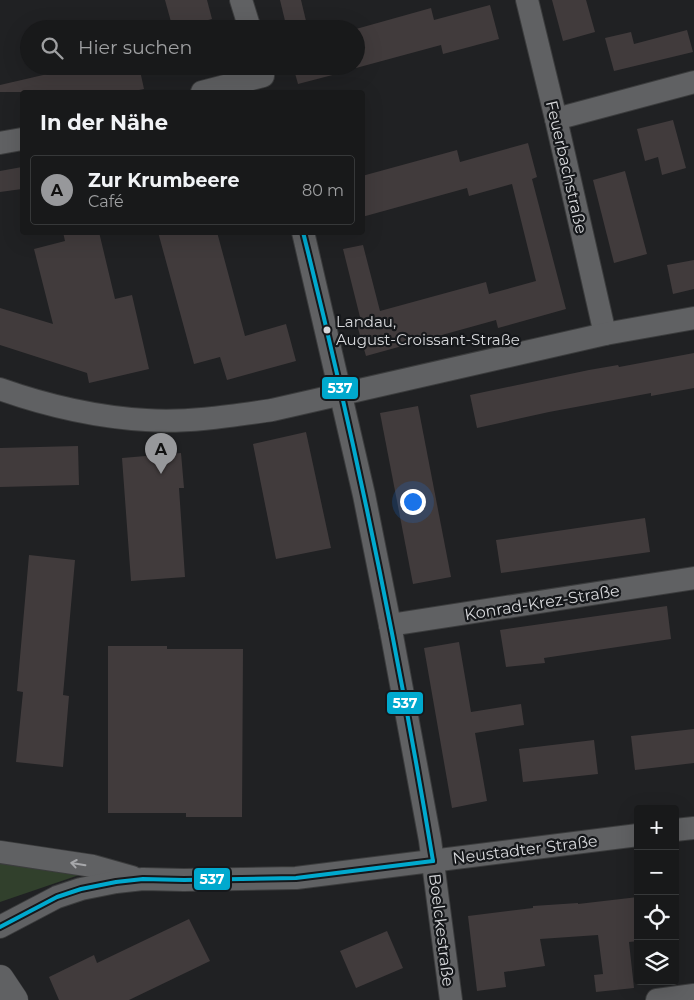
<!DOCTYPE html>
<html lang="de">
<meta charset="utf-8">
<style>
:root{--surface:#18191a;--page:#212223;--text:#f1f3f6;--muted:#9fa0a2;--line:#363839;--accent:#97989b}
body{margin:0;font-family:Montserrat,sans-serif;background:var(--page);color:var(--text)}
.controls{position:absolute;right:15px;bottom:15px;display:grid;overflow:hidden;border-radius:5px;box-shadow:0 5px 20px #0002}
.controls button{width:45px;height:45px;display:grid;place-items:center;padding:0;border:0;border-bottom:1px solid var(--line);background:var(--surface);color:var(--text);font:25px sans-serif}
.you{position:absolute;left:412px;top:501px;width:18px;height:18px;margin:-12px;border:4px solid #fff;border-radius:50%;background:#1a73e8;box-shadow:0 0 0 8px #1a73e833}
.badge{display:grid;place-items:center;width:32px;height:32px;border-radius:50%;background:var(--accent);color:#111;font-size:16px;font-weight:700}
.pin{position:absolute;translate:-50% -41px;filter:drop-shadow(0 1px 2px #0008)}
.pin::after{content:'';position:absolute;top:26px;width:18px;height:15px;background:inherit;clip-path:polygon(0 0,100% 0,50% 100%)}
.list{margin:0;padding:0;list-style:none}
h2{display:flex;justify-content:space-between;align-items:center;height:65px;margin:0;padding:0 20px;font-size:21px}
h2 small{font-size:16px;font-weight:400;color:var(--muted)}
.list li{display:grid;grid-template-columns:32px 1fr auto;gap:15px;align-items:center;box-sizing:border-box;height:70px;margin:0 10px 10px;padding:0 10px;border:1px solid var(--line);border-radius:5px}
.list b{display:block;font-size:19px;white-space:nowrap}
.list p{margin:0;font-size:16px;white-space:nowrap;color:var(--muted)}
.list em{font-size:16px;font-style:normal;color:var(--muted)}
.icon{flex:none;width:28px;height:28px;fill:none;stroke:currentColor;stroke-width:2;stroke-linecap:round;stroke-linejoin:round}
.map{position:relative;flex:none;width:694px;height:1000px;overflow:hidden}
.search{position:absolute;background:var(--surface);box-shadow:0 5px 20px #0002;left:20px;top:20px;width:345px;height:55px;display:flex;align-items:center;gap:12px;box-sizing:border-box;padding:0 18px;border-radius:28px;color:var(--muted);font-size:19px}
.panel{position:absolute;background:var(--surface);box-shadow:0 5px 20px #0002;left:20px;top:90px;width:345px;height:145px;border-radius:5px}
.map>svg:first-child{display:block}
.green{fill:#31402c}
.building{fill:#413b3c}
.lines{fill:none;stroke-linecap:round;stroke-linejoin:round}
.street-casing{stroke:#3b3c3d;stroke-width:24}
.secondary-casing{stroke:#3b3c3d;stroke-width:29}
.street{stroke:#606163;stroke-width:22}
.secondary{stroke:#606163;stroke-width:28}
.bus-1-casing{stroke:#16181b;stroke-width:8}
.bus-1{stroke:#00a9ce;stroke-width:4}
.oneway{stroke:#a7a8ab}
.bus-dot{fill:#d7d8db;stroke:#16181b;stroke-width:2}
.labels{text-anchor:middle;stroke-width:4.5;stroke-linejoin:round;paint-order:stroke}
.bus-label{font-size:15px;fill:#d7d8db;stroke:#16181b;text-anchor:start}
.street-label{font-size:16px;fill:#d7d8db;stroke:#16181b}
.line-badge{stroke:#16181b;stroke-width:2}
.badge-label{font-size:14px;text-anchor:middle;font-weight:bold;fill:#fff}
</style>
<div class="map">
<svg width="694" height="1000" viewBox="0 0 694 1000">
<rect width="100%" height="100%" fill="#202123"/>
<!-- green -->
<polygon class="green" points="0,858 82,874 0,902"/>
<!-- building -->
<g class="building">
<polygon points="165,0 207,0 212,19 173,29"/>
<polygon points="280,0 301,0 307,25 287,29"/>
<polygon points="552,0 586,0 595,32 563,41"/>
<polygon points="490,5 499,39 443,54 441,45 356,68 356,29 431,8 434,20"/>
<polygon points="687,30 693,52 614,71 605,38 631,32 634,44"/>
<polygon points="82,66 139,66 144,89 129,92 0,92 0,85"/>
<polygon points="293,66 344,66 344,72 298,84"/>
<polygon points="673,120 686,168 662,175 658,157 645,161 637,129"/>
<polygon points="528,143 537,177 532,179 566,309 498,328 496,320 366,356 355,318 360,317 343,249 363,245 380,311 486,282 489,294 536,281 512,184 469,196 467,188 362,217 362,176 457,150 460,162"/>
<polygon points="22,167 22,189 0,192 0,171"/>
<polygon points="625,171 647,254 614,263 593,180"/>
<polygon points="63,232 99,232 115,299 132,295 149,369 89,383 87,373 0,345 0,308 53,324 34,249 65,241"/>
<polygon points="158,232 217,232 245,336 286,324 296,361 227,380 220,357 194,364"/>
<polygon points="694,260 694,289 673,294 667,265"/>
<polygon points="694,353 694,388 651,396 651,393 549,412 477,428 470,395 589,370 618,365 619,367"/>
<polygon points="418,406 451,577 413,584 380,413"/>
<polygon points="306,432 331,548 276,559 253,444"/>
<polygon points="78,446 79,485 0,487 0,448"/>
<polygon points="181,453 184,488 179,488 185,577 131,581 122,458"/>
<polygon points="645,518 650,552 501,573 496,540"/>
<polygon points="29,555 75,560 63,695 69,696 63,767 16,762 23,692 17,691"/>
<polygon points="667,606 671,639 544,658 545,663 506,667 500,630"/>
<polygon points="459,642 471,712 521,704 524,725 475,733 487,801 452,808 424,648"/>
<polygon points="108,646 167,646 167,649 243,649 242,817 186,817 186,813 108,813"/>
<polygon points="694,729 694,763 635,770 631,736"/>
<polygon points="594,740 598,774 523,782 519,749"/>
<polygon points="638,897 638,941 629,942 634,988 596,992 594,975 603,974 598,935 540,939 545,966 504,972 506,987 477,991 468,916 533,908 533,906 578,903 578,904"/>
<polygon points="189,919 210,961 129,1000 59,1000 49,977 94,955 97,963"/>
<polygon points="387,931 403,968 356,988 340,951"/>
</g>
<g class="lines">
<!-- street casing -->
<g class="street-casing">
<g id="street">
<polyline points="241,0 250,29"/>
<polyline points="527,0 556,119 605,334"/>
<polyline points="202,92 263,76"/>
<polyline points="556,119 694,82"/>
<polyline points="0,143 22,139"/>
<polyline points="303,232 364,495 390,625 430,840 451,1000"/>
<path d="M0 389C45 405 98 417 146 420 187 423 231 416 272 410L605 334 694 318"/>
<polyline points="390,625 694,578"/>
<polyline points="675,830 694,828"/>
<polyline points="0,852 93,866 132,877"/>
<polyline points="0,927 57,897 81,889 116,882 143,879 184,880 296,878 638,835"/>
<polyline points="657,1000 694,995"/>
</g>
</g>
<!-- secondary casing -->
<g class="secondary-casing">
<polyline id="secondary" points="0,979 14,1000"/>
</g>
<!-- street -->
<use href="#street" class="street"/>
<!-- secondary -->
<use href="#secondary" class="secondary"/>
<!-- bus-1 casing -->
<g class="bus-1-casing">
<g id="bus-1">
<path d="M303 232C355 440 398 650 433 861"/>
<polyline points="0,927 57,897 81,889 116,882 143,879 184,880 296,878 433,861"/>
</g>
</g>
<!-- bus-1 -->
<use href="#bus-1" class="bus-1"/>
</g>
<!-- one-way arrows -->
<defs><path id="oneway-shaft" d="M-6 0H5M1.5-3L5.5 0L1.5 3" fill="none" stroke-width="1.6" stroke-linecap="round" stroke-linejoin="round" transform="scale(1.25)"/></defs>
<use class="oneway" href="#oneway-shaft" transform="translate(78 864) rotate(-171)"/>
<!-- markers -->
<circle class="bus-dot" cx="327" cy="330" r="4.5"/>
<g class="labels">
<!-- bus labels -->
<g class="bus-label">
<text x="336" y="327">Landau,<tspan x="336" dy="18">August-Croissant-Straße</tspan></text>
</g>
<!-- street labels -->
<g class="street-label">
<text transform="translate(567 167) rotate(77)" y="6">Feuerbachstraße</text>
<text transform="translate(542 602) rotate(-9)" y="6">Konrad-Krez-Straße</text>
<text transform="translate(525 849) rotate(-7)" y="6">Neustadter Straße</text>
<text transform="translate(442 930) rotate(83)" y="6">Boelckestraße</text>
</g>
</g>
<g class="line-badge">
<rect x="321" y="376" width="38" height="24" rx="5" fill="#00a9ce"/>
<rect x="386" y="691" width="38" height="24" rx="5" fill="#00a9ce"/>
<rect x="193" y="867" width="38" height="24" rx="5" fill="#00a9ce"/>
</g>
<g class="badge-label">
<text x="340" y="393">537</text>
<text x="405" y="708">537</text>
<text x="212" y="884">537</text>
</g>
</svg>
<div class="controls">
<button>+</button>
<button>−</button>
<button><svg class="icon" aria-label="locate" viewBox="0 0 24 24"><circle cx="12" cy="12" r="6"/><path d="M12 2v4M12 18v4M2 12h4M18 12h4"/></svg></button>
<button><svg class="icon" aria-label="layers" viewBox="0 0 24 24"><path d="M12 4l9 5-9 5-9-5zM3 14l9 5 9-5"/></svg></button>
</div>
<div class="you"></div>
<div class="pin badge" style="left:161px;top:474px">A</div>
<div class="search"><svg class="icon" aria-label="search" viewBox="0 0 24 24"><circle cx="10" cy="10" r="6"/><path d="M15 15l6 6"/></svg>Hier suchen</div>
<section class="panel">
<h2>In der Nähe<small></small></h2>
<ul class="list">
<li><span class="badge">A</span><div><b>Zur Krumbeere</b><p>Café</p></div><em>80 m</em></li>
</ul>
</section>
</div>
